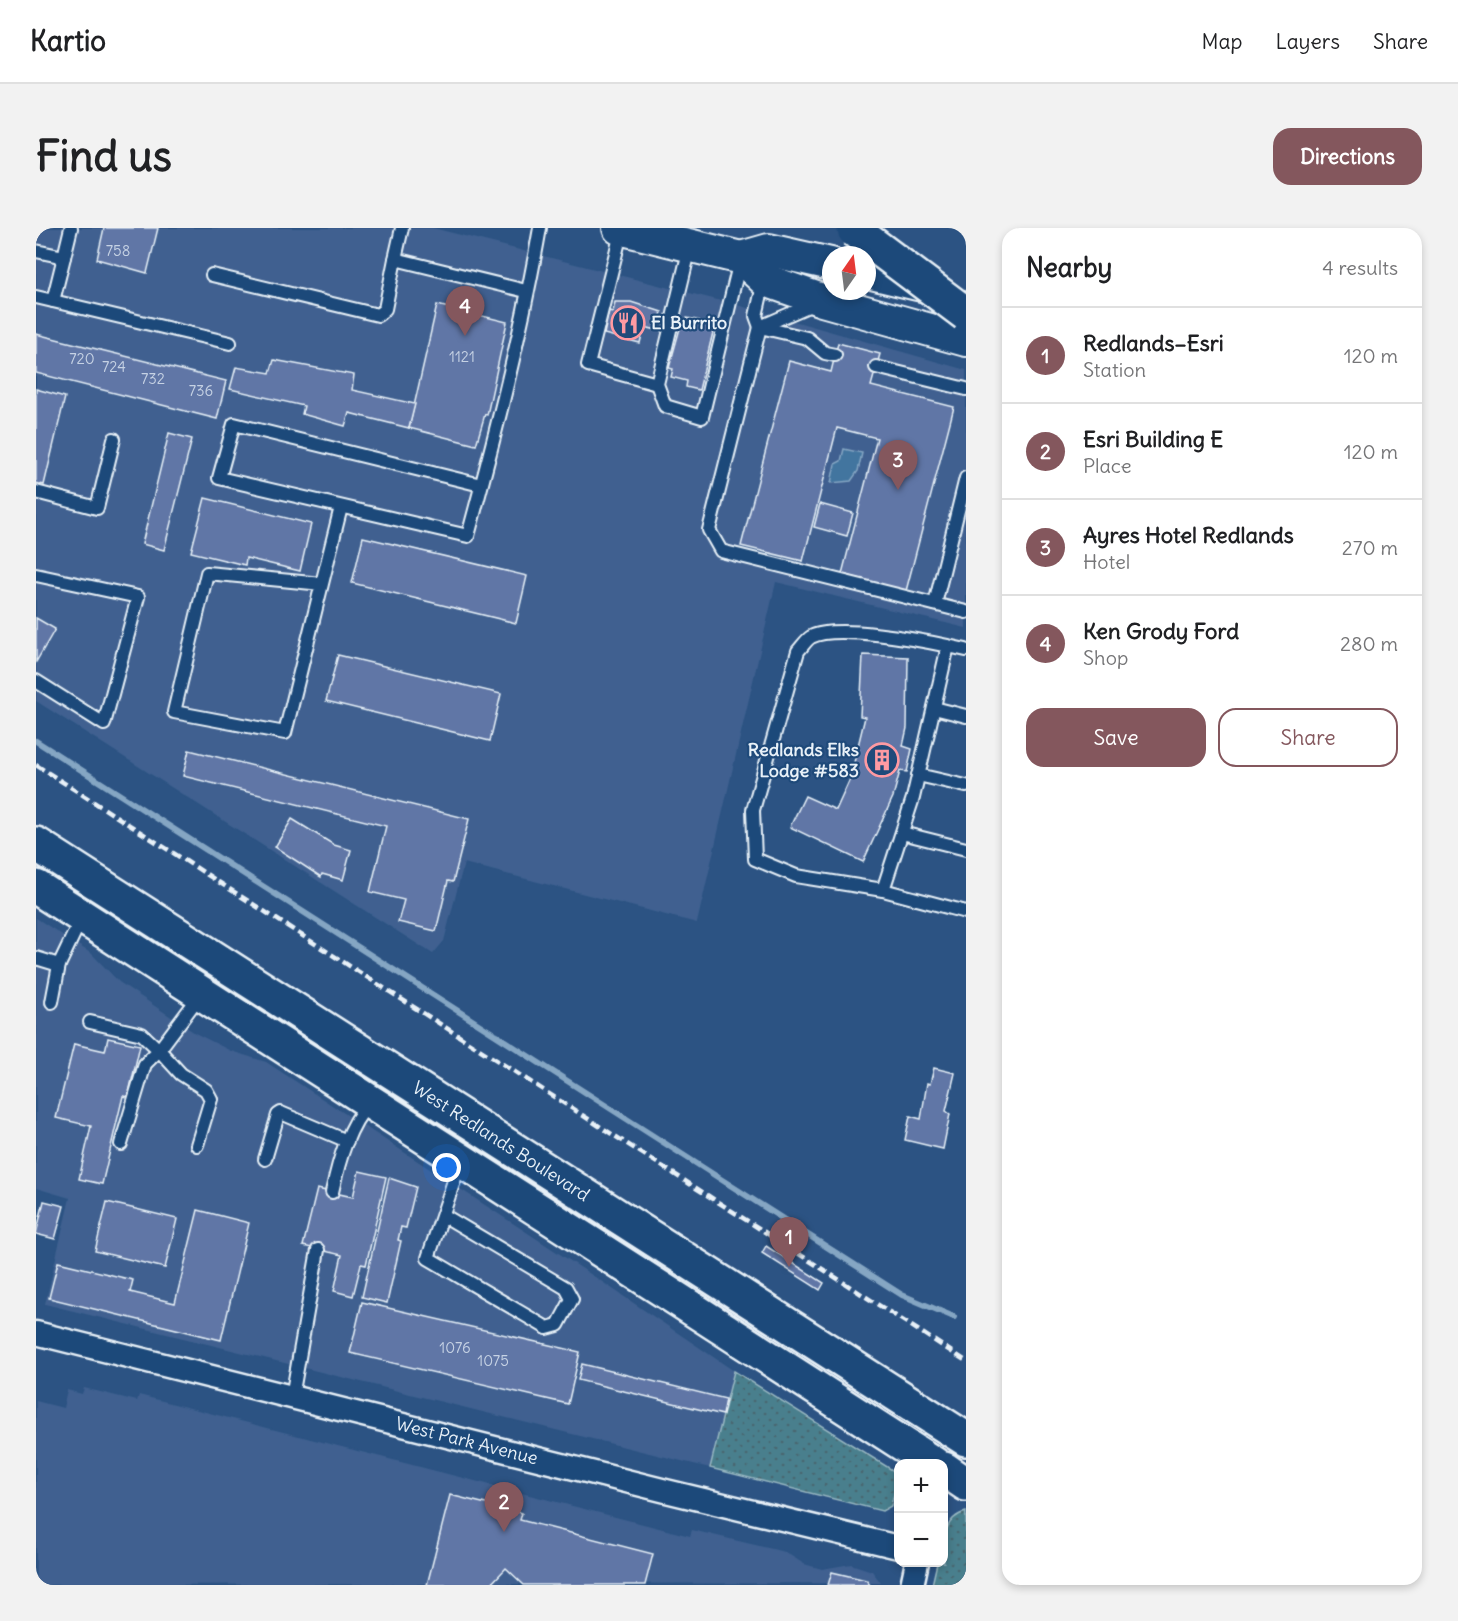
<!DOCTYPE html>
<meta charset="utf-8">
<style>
:root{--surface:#fff;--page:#f2f2f2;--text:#202124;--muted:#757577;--line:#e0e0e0;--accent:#84575d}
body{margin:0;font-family:Delius,sans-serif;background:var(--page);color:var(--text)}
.controls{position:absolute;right:18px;bottom:18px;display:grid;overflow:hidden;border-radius:12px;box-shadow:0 3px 9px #0003}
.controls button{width:54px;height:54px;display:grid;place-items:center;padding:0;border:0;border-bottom:2px solid var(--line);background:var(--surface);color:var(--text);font:30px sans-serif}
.compass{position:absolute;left:786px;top:18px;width:54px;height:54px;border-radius:50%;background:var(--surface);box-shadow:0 3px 9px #0003;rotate:14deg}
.you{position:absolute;left:411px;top:940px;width:21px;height:21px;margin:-15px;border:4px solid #fff;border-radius:50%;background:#1a73e8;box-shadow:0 0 0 9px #1a73e833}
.badge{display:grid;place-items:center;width:39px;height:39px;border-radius:50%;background:var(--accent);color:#fff;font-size:20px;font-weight:700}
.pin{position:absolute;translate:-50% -50px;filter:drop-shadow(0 2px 3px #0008)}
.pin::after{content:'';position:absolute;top:32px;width:21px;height:18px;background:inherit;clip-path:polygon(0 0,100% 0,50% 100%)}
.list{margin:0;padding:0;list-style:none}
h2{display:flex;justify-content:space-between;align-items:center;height:78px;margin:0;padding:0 24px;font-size:26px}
h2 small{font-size:20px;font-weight:400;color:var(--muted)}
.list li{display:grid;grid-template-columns:39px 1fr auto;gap:18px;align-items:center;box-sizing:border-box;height:96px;padding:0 24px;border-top:2px solid var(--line)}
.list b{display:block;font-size:22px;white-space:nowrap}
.list p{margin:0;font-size:20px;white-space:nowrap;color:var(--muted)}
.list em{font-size:20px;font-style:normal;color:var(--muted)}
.actions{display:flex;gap:12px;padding:18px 24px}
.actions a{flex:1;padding:14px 0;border:2px solid var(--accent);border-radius:18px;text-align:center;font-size:21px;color:var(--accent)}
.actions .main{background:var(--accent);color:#fff}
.map{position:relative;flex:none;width:930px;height:1357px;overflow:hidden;border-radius:18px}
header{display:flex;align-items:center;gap:36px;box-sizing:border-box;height:84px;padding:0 30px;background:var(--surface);border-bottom:2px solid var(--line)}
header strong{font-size:28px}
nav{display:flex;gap:33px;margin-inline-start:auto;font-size:21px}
.intro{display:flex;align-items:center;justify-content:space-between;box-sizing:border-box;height:144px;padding:0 36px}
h1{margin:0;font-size:42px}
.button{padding:15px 27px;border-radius:18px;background:var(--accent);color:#fff;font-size:21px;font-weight:700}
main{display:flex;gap:36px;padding:0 36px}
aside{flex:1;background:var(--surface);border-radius:18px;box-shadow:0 3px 9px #0003}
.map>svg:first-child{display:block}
.built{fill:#3f6190}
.grass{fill:url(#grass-dots);stroke:#99b8c2;stroke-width:1.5}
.water{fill:#43749f;stroke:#85a6c3;stroke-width:1.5}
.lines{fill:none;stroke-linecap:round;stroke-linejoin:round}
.stream{stroke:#85a6c3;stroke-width:6}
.building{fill:#6076a6;stroke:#e8f1f8;stroke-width:1.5}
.lane-casing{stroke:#e8f1f8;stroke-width:16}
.street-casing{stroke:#e8f1f8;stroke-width:27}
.secondary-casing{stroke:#e8f1f8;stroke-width:36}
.primary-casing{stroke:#e8f1f8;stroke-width:38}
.lane{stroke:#1f4a7a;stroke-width:12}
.street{stroke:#1f4a7a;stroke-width:22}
.secondary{stroke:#1f4a7a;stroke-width:32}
.primary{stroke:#1f4a7a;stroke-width:33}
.rail{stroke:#e8f1f8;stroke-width:4.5;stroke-dasharray:9 4.5;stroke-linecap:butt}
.highway-bridge-casing{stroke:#e8f1f8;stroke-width:38;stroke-linecap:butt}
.highway-bridge{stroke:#1f4a7a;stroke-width:33}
.labels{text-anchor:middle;stroke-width:4.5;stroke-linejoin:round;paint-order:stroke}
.number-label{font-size:15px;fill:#c6d2e4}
.poi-label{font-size:18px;font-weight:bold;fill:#e8f1f8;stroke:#1f4a7a;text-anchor:start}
.street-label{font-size:18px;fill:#e8f1f8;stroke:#1f4a7a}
</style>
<header>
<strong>Kartio</strong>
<nav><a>Map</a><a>Layers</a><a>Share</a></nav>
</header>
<div class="intro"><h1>Find us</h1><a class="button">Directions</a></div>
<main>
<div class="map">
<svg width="930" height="1357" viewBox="0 0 930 1357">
<defs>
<pattern id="grass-dots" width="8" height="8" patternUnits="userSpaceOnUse" patternTransform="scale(1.5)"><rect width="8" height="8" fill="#4a7f8d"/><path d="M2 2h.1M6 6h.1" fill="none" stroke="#48666f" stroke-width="1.8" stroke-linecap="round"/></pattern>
</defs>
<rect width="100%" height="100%" fill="#2c5383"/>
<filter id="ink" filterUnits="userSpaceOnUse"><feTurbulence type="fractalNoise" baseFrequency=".0167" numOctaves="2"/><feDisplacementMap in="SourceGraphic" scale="12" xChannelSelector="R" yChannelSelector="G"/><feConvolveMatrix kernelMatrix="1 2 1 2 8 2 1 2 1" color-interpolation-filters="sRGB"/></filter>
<g filter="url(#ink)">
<!-- built -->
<g class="built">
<polygon points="0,0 397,0 701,77 930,142 930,400 740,354 661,695 428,635 408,713 397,726 0,473"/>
<polygon points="0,690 56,726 83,754 159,805 195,823 230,834 562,1051 698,1143 674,1240 9,1076 34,970 0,960"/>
<polygon points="48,1160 101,1173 103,1167 654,1308 656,1302 749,1324 768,1336 786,1341 815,1336 836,1343 845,1355 0,1357 0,1173 27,1180 31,1162 46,1166"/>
</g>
<!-- grass -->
<g class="grass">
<polygon points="698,1143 861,1245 862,1250 855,1278 846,1283 674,1240"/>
<path d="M930 1284V1357H896L901 1335 908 1334C908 1314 906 1290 930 1284Z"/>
</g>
<!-- water -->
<polygon class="water" points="808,221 826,225 822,243 815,253 795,255 799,236 805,233"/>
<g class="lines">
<!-- stream -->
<polyline class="stream" points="0,513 866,1067 918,1089"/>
</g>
<!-- building -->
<g class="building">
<polygon points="68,0 122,0 111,45 61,31"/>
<polygon points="579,74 595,74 626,84 621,102 608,99 604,115 568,106 573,83 577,84"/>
<polygon points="401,77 471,94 451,187 449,186 440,217 373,200"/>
<polygon points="651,90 679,96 663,162 650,159 651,153 635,149 637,141 633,140 646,93 650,93"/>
<polygon points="0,106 190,153 181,191 0,145"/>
<polygon points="802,115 844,126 835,158 918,179 870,363 806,346 841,210 801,200 767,333 705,318 753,133 795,144"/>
<polygon points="238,132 318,147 316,162 379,176 373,200 313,185 309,198 266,186 268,178 194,161 200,139 234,145"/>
<polygon points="0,161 29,169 8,257 0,255"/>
<polygon points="133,205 156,211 128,322 106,316"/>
<polygon points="169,270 275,296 264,343 210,330 209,337 155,324"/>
<polygon points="784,276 817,285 811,308 778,299"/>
<polygon points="327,309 491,348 480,395 316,355"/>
<polygon points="0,390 19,401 0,434"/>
<polygon points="302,427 465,466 454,513 290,473"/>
<polygon points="827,427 872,429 871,500 867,518 876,521 871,544 864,543 857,569 827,634 754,599 769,568 800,582 814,551 829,489 824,488"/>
<polygon points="153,522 433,591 417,654 412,653 400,703 362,694 368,672 334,664 350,598 147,548"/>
<polygon points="256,591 298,617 315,622 307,652 286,646 285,649 239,619"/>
<polygon points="72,810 104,817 92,869 87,868 66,956 43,951 55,898 20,890 38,816 69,823"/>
<polygon points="898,840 919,845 910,883 914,886 907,921 869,912 874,888 885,891 891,855 894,856"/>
<polygon points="323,943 350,949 330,1037 325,1036 317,1068 298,1063 306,1027 267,1018 281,961 317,969"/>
<polygon points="353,950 380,959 370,1000 365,999 362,1012 365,1013 351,1075 326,1069"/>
<polygon points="8,973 28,978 19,1011 0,1006"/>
<polygon points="71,974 141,991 129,1040 59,1023"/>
<polygon points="162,982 213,995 185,1112 13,1070 22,1034 97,1052 94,1064 139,1075"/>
<polygon points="730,1018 788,1055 784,1062 726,1025"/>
<polygon points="326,1074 544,1124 532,1176 314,1125"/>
<polygon points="546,1136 690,1171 687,1187 542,1152"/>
<polygon points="414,1267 486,1285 484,1292 617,1326 609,1357 488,1357 470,1340 454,1357 391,1357"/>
<polygon points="796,1344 830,1352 834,1357 792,1357"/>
</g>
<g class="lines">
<!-- lane casing -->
<g class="lane-casing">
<g id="lane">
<polyline points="366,0 359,31 490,63"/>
<polyline points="586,1 552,137 621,156"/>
<polyline points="654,19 621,156 629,178 666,189 704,33"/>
<polyline points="0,23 28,29 35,0"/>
<polyline points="176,47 342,87 349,81 359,31"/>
<polyline points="728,53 720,88 724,99 779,75"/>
<polyline points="0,69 194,115"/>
<polyline points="17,73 28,29"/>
<polyline points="799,127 789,125 771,110 724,99 673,302 685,323 930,384"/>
<polyline points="840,139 930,161"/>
<path d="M445 257 198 196 183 250 432 308C459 208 486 103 504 0"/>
<polyline points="0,264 61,280 78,211"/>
<polyline points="0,347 102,369 68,496 0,453"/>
<polyline points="286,356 171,345 138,484 249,505 305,279"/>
<polyline points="899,376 930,250"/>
<polyline points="930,422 912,418 877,570 847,662 930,684"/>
<polyline points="898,480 930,488"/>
<polyline points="882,547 930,558"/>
<polyline points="866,605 930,621"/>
<path d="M847 662 760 648 719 631 717 582 762 423C766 419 770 412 775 409 799 396 884 412 912 418"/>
<polyline points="0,730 23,737"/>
<polyline points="16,774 23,737 46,689"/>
<polyline points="54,794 106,806 123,822 109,836 85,916"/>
<polyline points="161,917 175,871 170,862 145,846 123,822 165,766"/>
<polyline points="229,931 242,887 245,885 311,913"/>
<path d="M296 964C303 932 312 898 334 874"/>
<polyline points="407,987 530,1060 536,1071 522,1097 511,1100 392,1030 424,935"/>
<polyline points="256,1169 282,1022"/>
</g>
</g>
<!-- street casing -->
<g class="street-casing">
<g id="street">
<path id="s1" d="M0 1105 630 1263 862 1319"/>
<polyline points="876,1357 881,1334"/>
</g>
</g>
<!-- secondary casing -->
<g class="secondary-casing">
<g id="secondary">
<polyline points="583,0 705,30 729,52 786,72 930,112"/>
<polyline points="705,30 733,22 795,36"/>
<polyline points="831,44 894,59"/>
</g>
</g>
<!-- primary casing -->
<g class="primary-casing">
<g id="primary">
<path id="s2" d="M0 616 930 1211"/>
<polyline points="0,659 898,1236"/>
<polyline points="908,1241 930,1256"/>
</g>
</g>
<!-- lane -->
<use href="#lane" class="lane"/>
<!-- street -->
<use href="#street" class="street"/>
<!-- secondary -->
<use href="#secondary" class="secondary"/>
<!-- primary -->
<use href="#primary" class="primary"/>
<!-- rail -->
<polyline class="rail" points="0,537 930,1133"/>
<!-- highway-bridge casing -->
<g class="highway-bridge-casing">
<polyline id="highway-bridge" points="818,2 930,86"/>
</g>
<!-- highway-bridge -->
<use href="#highway-bridge" class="highway-bridge"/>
</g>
</g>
<!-- icons -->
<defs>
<g id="restaurant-ring" transform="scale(1.725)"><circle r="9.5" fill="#1f4a7a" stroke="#ff9aa2" stroke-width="1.5"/><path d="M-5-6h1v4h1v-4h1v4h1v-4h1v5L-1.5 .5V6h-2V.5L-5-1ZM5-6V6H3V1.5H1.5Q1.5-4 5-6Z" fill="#ff9aa2"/></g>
<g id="building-ring" transform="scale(1.725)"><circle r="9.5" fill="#1f4a7a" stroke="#ff9aa2" stroke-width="1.5"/><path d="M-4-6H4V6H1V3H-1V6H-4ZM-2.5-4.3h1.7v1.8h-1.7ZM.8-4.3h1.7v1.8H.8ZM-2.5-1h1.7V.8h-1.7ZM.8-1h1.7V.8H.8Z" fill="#ff9aa2"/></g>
</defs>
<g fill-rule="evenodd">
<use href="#restaurant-ring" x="592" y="95"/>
<use href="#building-ring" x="846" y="532"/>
</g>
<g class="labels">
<!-- number labels -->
<g class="number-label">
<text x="82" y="28">758</text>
<text x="426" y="134">1121</text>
<text x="46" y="136">720</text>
<text x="78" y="144">724</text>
<text x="117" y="156">732</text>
<text x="165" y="168">736</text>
<text x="419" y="1125">1076</text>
<text x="457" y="1138">1075</text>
</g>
<!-- poi labels -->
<g class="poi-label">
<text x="615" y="101">El Burrito</text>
<text x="823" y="528" text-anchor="end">Redlands Elks<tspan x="823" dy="21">Lodge #583</tspan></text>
</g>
<!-- street labels -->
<g class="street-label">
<text dy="6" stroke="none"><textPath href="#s2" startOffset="552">West Redlands Boulevard</textPath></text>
<text dy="6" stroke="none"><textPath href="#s1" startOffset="444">West Park Avenue</textPath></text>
</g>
</g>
</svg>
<div class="controls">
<button>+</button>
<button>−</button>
</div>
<svg class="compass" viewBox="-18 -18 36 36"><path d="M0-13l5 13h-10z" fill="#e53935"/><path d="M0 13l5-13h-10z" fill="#757577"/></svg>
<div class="you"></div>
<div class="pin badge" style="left:753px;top:1039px">1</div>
<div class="pin badge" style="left:468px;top:1304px">2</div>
<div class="pin badge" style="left:862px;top:262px">3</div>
<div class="pin badge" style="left:429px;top:108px">4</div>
</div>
<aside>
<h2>Nearby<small>4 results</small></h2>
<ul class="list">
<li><span class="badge">1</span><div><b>Redlands–Esri</b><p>Station</p></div><em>120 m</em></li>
<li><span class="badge">2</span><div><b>Esri Building E</b><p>Place</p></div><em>120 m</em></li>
<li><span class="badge">3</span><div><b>Ayres Hotel Redlands</b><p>Hotel</p></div><em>270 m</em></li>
<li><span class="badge">4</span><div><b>Ken Grody Ford</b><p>Shop</p></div><em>280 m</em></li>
</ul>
<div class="actions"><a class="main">Save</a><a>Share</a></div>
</aside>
</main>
